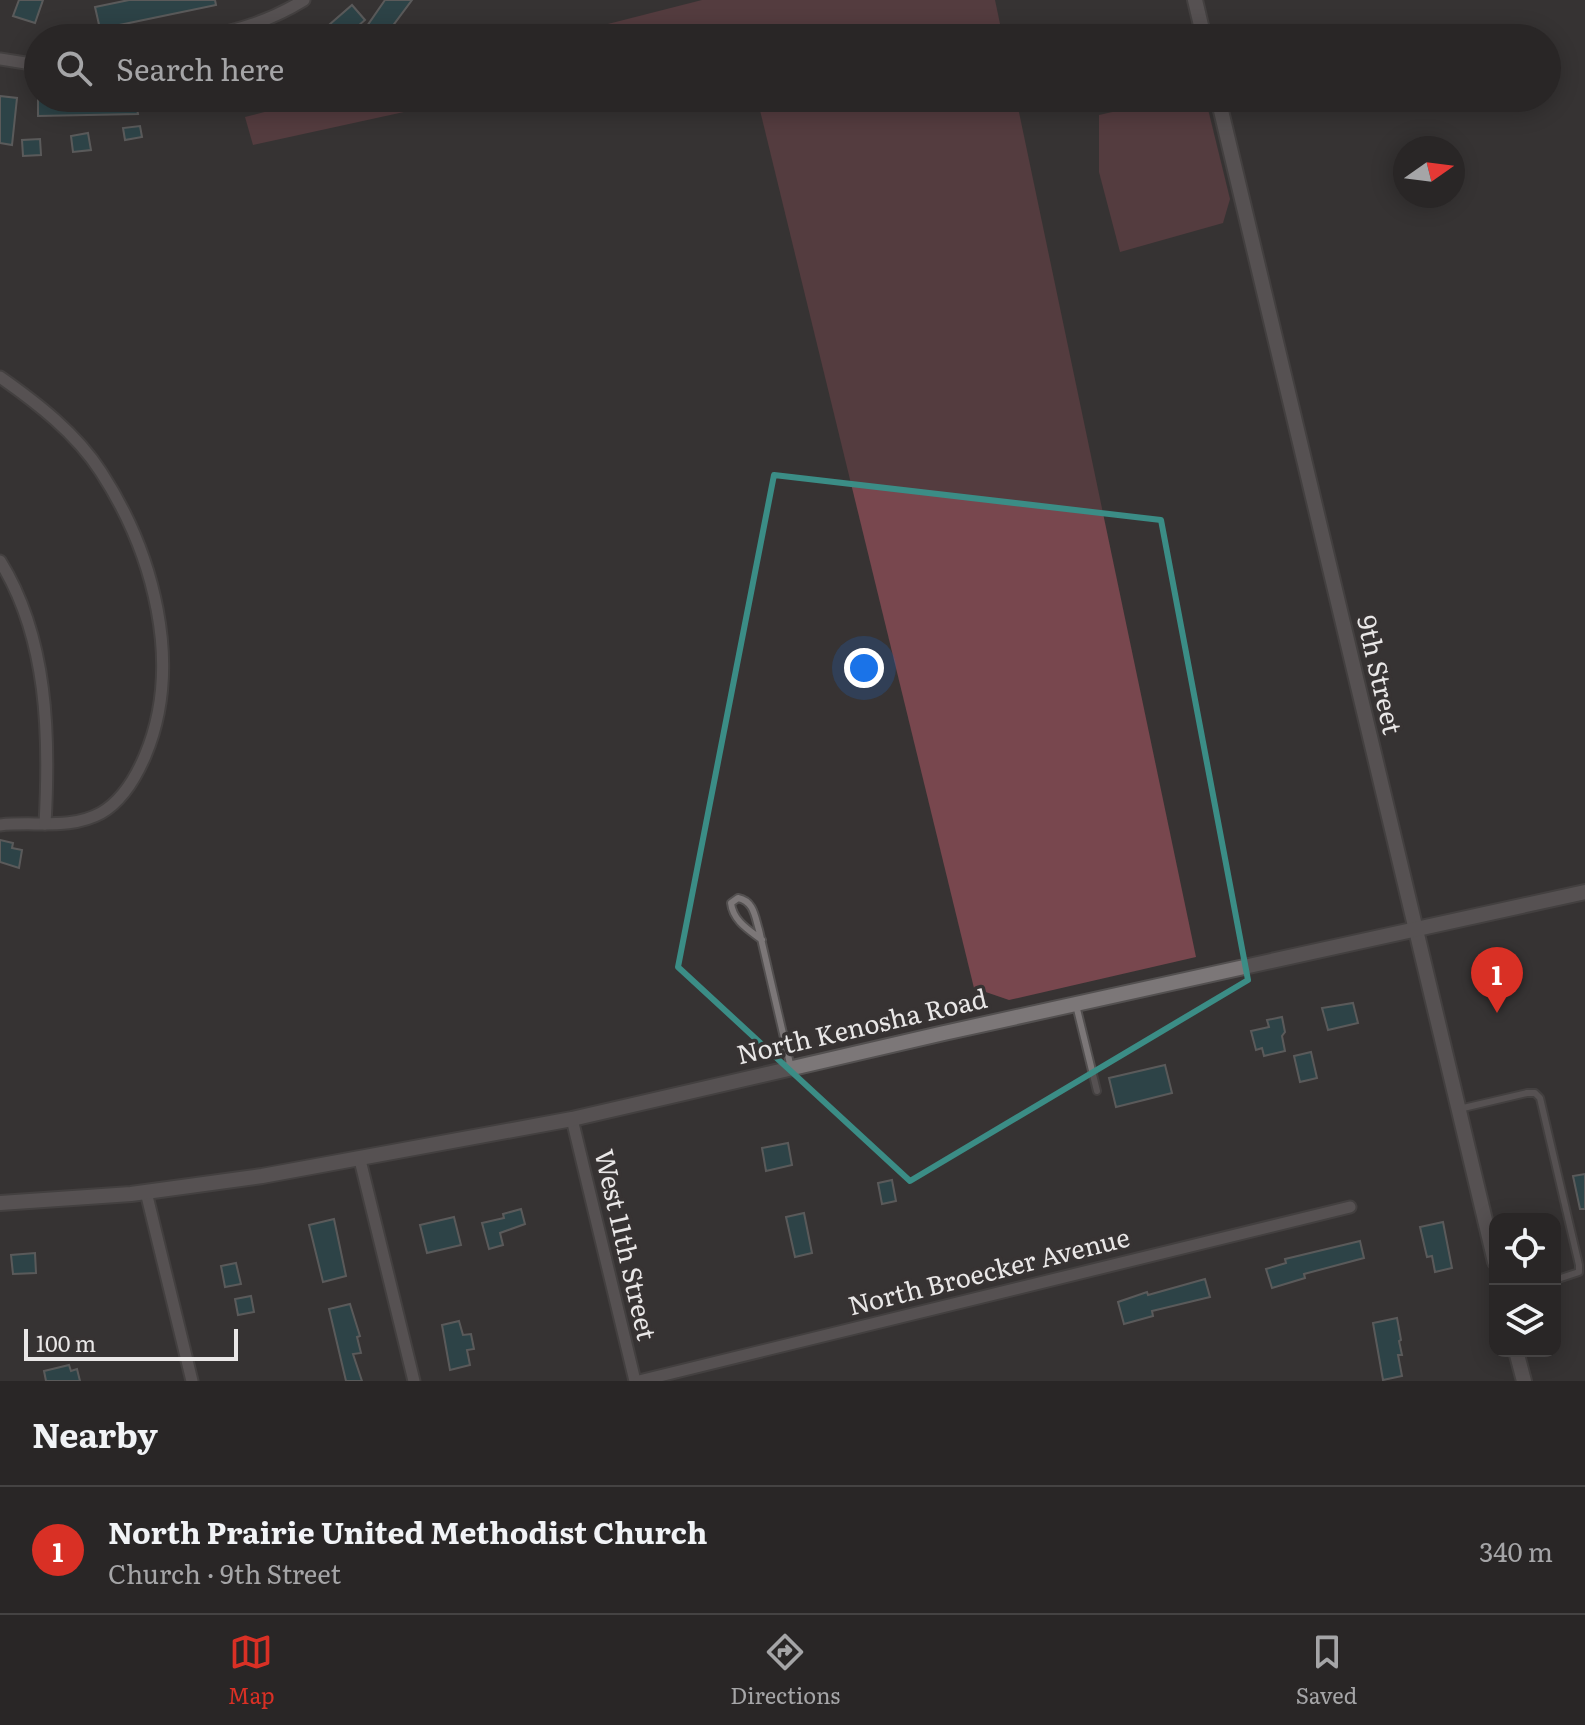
<!DOCTYPE html>
<meta charset="utf-8">
<style>
:root{--surface:#292626;--page:#312e2e;--text:#f1f3f6;--muted:#a5a5a7;--line:#454343;--accent:#d93025}
body{margin:0;font-family:Literata,serif;background:var(--page);color:var(--text)}
.controls{position:absolute;right:24px;bottom:24px;display:grid;overflow:hidden;border-radius:16px;box-shadow:0 4px 20px #0003}
.controls button{width:72px;height:72px;display:grid;place-items:center;padding:0;border:0;border-bottom:2px solid var(--line);background:var(--surface);color:var(--text);font:40px sans-serif}
.compass{position:absolute;left:1393px;top:136px;width:72px;height:72px;border-radius:50%;background:var(--surface);box-shadow:0 4px 20px #0003;rotate:76deg}
.scale{position:absolute;left:24px;bottom:20px;width:214px;box-sizing:border-box;padding-left:8px;border:4px solid #e9e7e7;border-top:0;font-size:22px;line-height:28px;white-space:nowrap;color:#e9e7e7;-webkit-text-stroke:6px #373333;paint-order:stroke}
.you{position:absolute;left:864px;top:668px;width:28px;height:28px;margin:-20px;border:6px solid #fff;border-radius:50%;background:#1a73e8;box-shadow:0 0 0 12px #1a73e833}
.badge{display:grid;place-items:center;width:52px;height:52px;border-radius:50%;background:var(--accent);color:#fff;font-size:26px;font-weight:700}
.pin{position:absolute;translate:-50% -66px;filter:drop-shadow(0 2px 4px #0008)}
.pin::after{content:'';position:absolute;top:42px;width:28px;height:24px;background:inherit;clip-path:polygon(0 0,100% 0,50% 100%)}
.list{margin:0;padding:0;list-style:none}
h2{display:flex;justify-content:space-between;align-items:center;height:104px;margin:0;padding:0 32px;font-size:34px}
h2 small{font-size:26px;font-weight:400;color:var(--muted)}
.list li{display:grid;grid-template-columns:52px 1fr auto;gap:24px;align-items:center;box-sizing:border-box;height:128px;padding:0 32px;border-top:2px solid var(--line)}
.list b{display:block;font-size:30px;white-space:nowrap}
.list p{margin:0;font-size:26px;white-space:nowrap;color:var(--muted)}
.list em{font-size:26px;font-style:normal;color:var(--muted)}
.icon{flex:none;width:44px;height:44px;fill:none;stroke:currentColor;stroke-width:2;stroke-linecap:round;stroke-linejoin:round}
.map{position:relative;flex:none;width:1585px;height:1381px;overflow:hidden}
.search{position:absolute;background:var(--surface);box-shadow:0 4px 20px #0003;left:24px;right:24px;top:24px;height:88px;display:flex;align-items:center;gap:20px;box-sizing:border-box;padding:0 28px;border-radius:44px;color:var(--muted);font-size:30px}
.sheet{height:232px;background:var(--surface)}
nav{display:flex;justify-content:space-around;align-items:center;box-sizing:border-box;height:112px;border-top:2px solid var(--line);background:var(--surface);font-size:22px;color:var(--muted)}
nav a{display:grid;justify-items:center;gap:4px}
nav .on{color:var(--accent)}
.map>svg:first-child{display:block}
.green{fill:#78474e}
.building{fill:#22585f;stroke:#868a8b;stroke-width:2}
.lines{fill:none;stroke-linecap:round;stroke-linejoin:round}
.service-casing{stroke:#535050;stroke-width:10}
.minor-casing{stroke:#535050;stroke-width:15}
.tertiary-casing{stroke:#535050;stroke-width:18}
.service{stroke:#7c7778;stroke-width:6}
.minor{stroke:#7c7778;stroke-width:11}
.tertiary{stroke:#7c7778;stroke-width:14}
.marked{fill:none;stroke:#3b8d86;stroke-width:6;stroke-linejoin:round}
.labels{text-anchor:middle;stroke-width:7;stroke-linejoin:round;paint-order:stroke}
.street-label{font-size:26px;fill:#e9e7e7;stroke:#373333}
</style>
<div class="map">
<svg width="1585" height="1381" viewBox="0 0 1585 1381">
<rect width="100%" height="100%" fill="#373333"/>
<!-- green -->
<g class="green">
<polygon points="702,0 995,0 1003,38 553,38"/>
<polygon points="318,98 468,98 253,145 245,117"/>
<polygon points="757,98 1016,98 1196,957 1009,1000 974,988"/>
<polygon points="1175,98 1198,98 1206,101 1230,199 1223,223 1120,252 1099,172 1099,115"/>
</g>
<!-- building -->
<g class="building">
<polygon points="19,0 43,0 35,23 13,16"/>
<polygon points="129,0 215,0 216,5 100,29 95,7"/>
<polygon points="385,0 412,0 389,31 396,38 374,38 365,29"/>
<polygon points="352,5 365,20 344,38 314,38"/>
<polygon points="0,96 17,98 12,145 0,143"/>
<polygon points="38,98 164,98 165,103 137,109 138,114 38,116"/>
<polygon points="140,126 142,137 125,140 123,128"/>
<polygon points="88,133 91,150 73,152 71,136"/>
<polygon points="40,139 41,155 23,156 22,140"/>
<polygon points="0,840 13,843 12,848 22,850 19,868 0,862"/>
<polygon points="1353,1003 1358,1023 1328,1030 1322,1008"/>
<polygon points="1282,1017 1285,1032 1282,1036 1285,1051 1264,1056 1262,1048 1256,1050 1251,1031 1269,1027 1267,1020"/>
<polygon points="1311,1052 1317,1078 1300,1082 1294,1056"/>
<polygon points="1165,1065 1172,1093 1116,1107 1109,1078"/>
<polygon points="788,1143 792,1165 766,1171 762,1148"/>
<polygon points="1585,1174 1585,1209 1580,1209 1573,1176"/>
<polygon points="892,1180 896,1201 882,1204 878,1183"/>
<polygon points="521,1209 525,1224 500,1233 503,1245 489,1249 482,1223 504,1218 503,1214"/>
<polygon points="804,1213 812,1253 795,1257 786,1217"/>
<polygon points="454,1217 461,1245 427,1253 420,1225"/>
<polygon points="334,1219 346,1276 323,1282 309,1225"/>
<polygon points="1443,1222 1452,1268 1435,1272 1432,1256 1427,1257 1420,1227"/>
<polygon points="1360,1241 1364,1258 1304,1274 1305,1278 1272,1288 1266,1269 1286,1263 1285,1259"/>
<polygon points="35,1253 36,1273 13,1274 11,1255"/>
<polygon points="236,1263 241,1284 225,1287 221,1266"/>
<polygon points="1205,1279 1210,1297 1152,1311 1153,1316 1124,1324 1118,1302 1147,1292 1148,1295"/>
<polygon points="251,1296 254,1312 238,1315 235,1299"/>
<polygon points="350,1304 360,1336 357,1337 361,1353 353,1354 362,1381 346,1381 329,1309"/>
<polygon points="1397,1318 1401,1340 1399,1341 1402,1355 1398,1355 1402,1376 1383,1380 1373,1323"/>
<polygon points="459,1321 463,1335 471,1334 474,1349 467,1350 470,1365 450,1370 442,1325"/>
<polygon points="69,1365 71,1371 77,1369 80,1381 46,1381 44,1371"/>
</g>
<g class="lines">
<!-- service casing -->
<g class="service-casing">
<g id="service">
<path d="M762 940C749 930 733 921 731 903L738 898C754 901 755 917 759 930L791 1068"/>
<polyline points="1076,1005 1097,1091"/>
<polyline points="1459,1109 1527,1093 1535,1093 1540,1098 1579,1265 1579,1272 1555,1280"/>
</g>
</g>
<!-- minor casing -->
<g class="minor-casing">
<g id="minor">
<path d="M202 38C241 29 270 21 304 0"/>
<polyline points="0,59 38,65"/>
<path d="M0 377C37 403 76 433 101 472 153 552 184 664 145 756 136 777 122 801 101 813 70 830 34 821 0 825"/>
<path d="M0 561C48 638 50 736 45 824"/>
<polyline points="572,1119 635,1381"/>
<polyline points="360,1160 414,1381"/>
<polyline points="146,1192 192,1381"/>
<polyline points="639,1381 1350,1207"/>
</g>
</g>
<!-- tertiary casing -->
<g class="tertiary-casing">
<g id="tertiary">
<polyline points="1195,0 1204,38"/>
<polyline points="1218,98 1495,1262"/>
<polyline points="0,1203 131,1194 262,1176 572,1119 944,1033 1585,892"/>
<polyline points="1516,1351 1524,1381"/>
</g>
</g>
<!-- service -->
<use href="#service" class="service"/>
<!-- minor -->
<use href="#minor" class="minor"/>
<!-- tertiary -->
<use href="#tertiary" class="tertiary"/>
</g>
<!-- marked area -->
<path d="M0 0H1585V1381H0ZM774 475 1161 520 1248 980 910 1181 678 967Z" fill="#373333" fill-opacity=".55" fill-rule="evenodd"/>
<path class="marked" d="M774 475 1161 520 1248 980 910 1181 678 967Z"/>
<g class="labels">
<!-- street labels -->
<g class="street-label">
<text transform="translate(1379 675) rotate(77)" y="9">9th Street</text>
<text transform="translate(862 1027) rotate(-13)" y="9">North Kenosha Road</text>
<text transform="translate(625 1245) rotate(77)" y="9">West 11th Street</text>
<text transform="translate(989 1272) rotate(-14)" y="9">North Broecker Avenue</text>
</g>
</g>
</svg>
<div class="controls">
<button><svg class="icon" aria-label="locate" viewBox="0 0 24 24"><circle cx="12" cy="12" r="6"/><path d="M12 2v4M12 18v4M2 12h4M18 12h4"/></svg></button>
<button><svg class="icon" aria-label="layers" viewBox="0 0 24 24"><path d="M12 4l9 5-9 5-9-5zM3 14l9 5 9-5"/></svg></button>
</div>
<svg class="compass" viewBox="-18 -18 36 36"><path d="M0-13l5 13h-10z" fill="#e53935"/><path d="M0 13l5-13h-10z" fill="#a5a5a7"/></svg>
<div class="scale">100 m</div>
<div class="you"></div>
<div class="pin badge" style="left:1497px;top:1013px">1</div>
<div class="search"><svg class="icon" aria-label="search" viewBox="0 0 24 24"><circle cx="10" cy="10" r="6"/><path d="M15 15l6 6"/></svg>Search here</div>
</div>
<section class="sheet">
<h2>Nearby<small></small></h2>
<ul class="list">
<li><span class="badge">1</span><div><b>North Prairie United Methodist Church</b><p>Church · 9th Street</p></div><em>340 m</em></li>
</ul>
</section>
<nav>
<a class="on"><svg class="icon" aria-label="map" viewBox="0 0 24 24"><path d="M3 6l6-2 6 2 6-2v14l-6 2-6-2-6 2zM9 4v14M15 6v14"/></svg>Map</a>
<a><svg class="icon" aria-label="directions" viewBox="0 0 24 24"><path d="M12 3l9 9-9 9-9-9zM9 14v-3h6M13 9l2 2-2 2"/></svg>Directions</a>
<a><svg class="icon" aria-label="saved" viewBox="0 0 24 24"><path d="M7 4h10v16l-5-4-5 4z"/></svg>Saved</a>
</nav>
